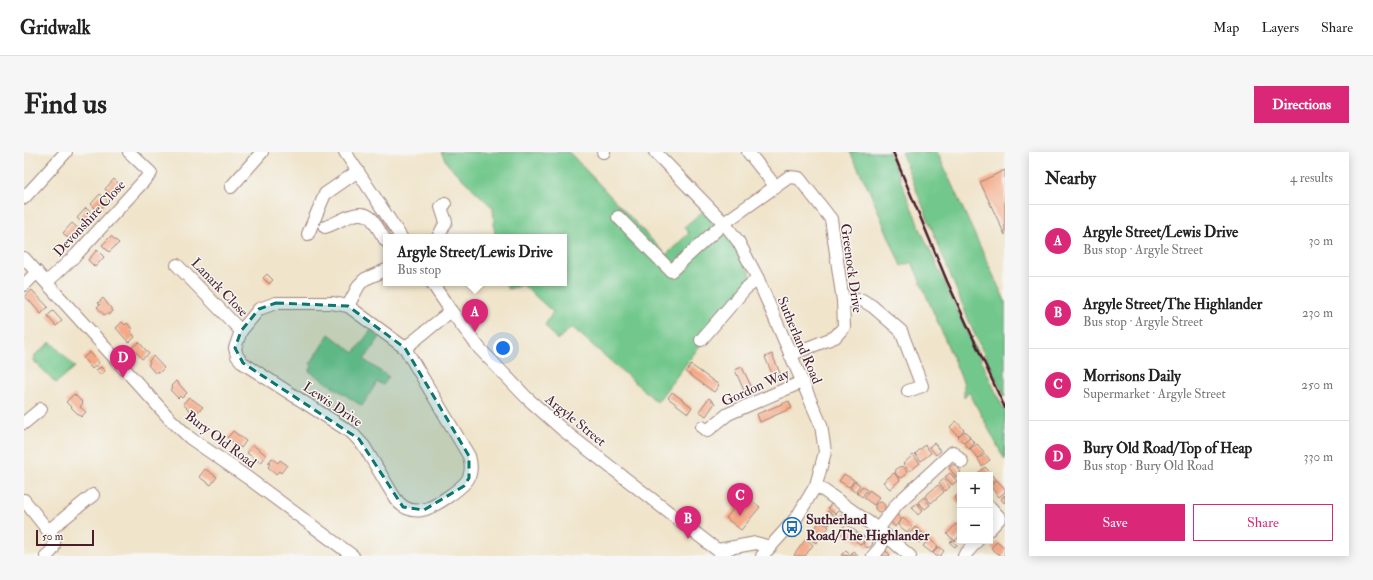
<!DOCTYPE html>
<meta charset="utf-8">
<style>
:root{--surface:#fff;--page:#f6f6f6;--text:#222;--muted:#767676;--line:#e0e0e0;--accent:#db2777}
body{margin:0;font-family:"IM FELL Double Pica",serif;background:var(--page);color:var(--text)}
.controls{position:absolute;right:12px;bottom:12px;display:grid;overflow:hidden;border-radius:0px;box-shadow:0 2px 10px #0003}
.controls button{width:36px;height:36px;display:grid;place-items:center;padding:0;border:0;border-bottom:1px solid var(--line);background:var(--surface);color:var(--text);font:20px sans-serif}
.scale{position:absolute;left:12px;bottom:10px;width:58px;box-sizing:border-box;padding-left:4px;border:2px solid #4a1f2b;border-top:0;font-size:11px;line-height:14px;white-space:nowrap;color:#4a1f2b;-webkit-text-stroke:3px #f6f6f2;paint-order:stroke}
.you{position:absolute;left:479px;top:196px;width:14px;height:14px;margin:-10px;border:3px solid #fff;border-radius:50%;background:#1a73e8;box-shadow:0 0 0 6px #1a73e833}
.badge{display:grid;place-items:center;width:26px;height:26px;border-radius:50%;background:var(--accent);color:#fff;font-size:13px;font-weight:700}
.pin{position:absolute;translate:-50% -33px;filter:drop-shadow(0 1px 2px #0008)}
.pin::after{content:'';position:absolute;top:21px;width:14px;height:12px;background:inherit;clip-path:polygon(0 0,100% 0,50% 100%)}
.popup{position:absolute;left:359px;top:82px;width:184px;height:52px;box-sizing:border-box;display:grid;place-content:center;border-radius:0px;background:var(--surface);filter:drop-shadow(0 1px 3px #0005);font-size:13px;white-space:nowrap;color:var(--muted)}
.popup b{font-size:15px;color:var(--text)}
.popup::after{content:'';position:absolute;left:50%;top:100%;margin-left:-8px;border:8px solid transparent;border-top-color:var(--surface)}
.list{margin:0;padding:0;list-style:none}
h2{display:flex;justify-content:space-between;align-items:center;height:52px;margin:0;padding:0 16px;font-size:17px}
h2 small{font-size:13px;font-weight:400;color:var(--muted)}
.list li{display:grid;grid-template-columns:26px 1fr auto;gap:12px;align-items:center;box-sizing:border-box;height:72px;padding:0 16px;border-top:1px solid var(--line)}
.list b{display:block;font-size:15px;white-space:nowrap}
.list p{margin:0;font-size:13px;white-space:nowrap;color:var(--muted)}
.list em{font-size:13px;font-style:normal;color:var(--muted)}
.actions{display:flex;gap:8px;padding:12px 16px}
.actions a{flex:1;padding:9px 0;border:1px solid var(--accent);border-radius:0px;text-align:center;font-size:14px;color:var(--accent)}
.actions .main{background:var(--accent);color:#fff}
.map{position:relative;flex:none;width:981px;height:404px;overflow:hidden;border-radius:0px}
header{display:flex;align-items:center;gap:24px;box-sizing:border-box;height:56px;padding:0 20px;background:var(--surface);border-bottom:1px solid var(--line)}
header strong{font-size:19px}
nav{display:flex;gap:22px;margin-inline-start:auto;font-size:14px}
.intro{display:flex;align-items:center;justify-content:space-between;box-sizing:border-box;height:96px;padding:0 24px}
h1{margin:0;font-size:28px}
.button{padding:10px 18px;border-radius:0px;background:var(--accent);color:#fff;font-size:14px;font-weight:700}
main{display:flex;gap:24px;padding:0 24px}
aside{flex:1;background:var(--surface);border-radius:0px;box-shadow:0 2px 10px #0003}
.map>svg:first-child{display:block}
.green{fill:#72c88c;stroke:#5e745c}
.building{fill:#f5a885}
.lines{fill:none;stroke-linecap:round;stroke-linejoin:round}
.minor-casing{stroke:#9d827a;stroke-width:14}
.minor{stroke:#fff;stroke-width:12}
.rail{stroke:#4a1f2b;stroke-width:2.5}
.marked{fill:#0f766e;fill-opacity:0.2;stroke:#0f766e;stroke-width:3;stroke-dasharray:8 5;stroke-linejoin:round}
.labels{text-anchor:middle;stroke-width:3;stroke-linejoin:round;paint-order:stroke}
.street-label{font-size:14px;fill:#4a1f2b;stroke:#f6f6f2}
.poi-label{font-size:14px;font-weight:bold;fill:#4a1f2b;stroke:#f6f6f2;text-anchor:start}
</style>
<header>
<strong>Gridwalk</strong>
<nav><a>Map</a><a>Layers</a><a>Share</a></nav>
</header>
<div class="intro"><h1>Find us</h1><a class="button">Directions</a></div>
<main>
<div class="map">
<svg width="981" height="404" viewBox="0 0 981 404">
<rect width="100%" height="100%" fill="#f6f6f2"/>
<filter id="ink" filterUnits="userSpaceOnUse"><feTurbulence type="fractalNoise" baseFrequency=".025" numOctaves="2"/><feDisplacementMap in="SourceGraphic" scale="8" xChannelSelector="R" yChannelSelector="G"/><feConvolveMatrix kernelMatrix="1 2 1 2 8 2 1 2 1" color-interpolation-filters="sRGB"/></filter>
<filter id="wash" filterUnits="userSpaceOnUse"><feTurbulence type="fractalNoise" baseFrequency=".012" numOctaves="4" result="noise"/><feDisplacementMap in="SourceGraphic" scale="16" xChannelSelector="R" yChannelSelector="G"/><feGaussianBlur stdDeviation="0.9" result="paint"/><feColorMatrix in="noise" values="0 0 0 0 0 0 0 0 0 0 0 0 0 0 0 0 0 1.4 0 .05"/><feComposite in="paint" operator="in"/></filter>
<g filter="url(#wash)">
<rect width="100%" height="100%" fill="#f0e4ca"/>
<!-- green -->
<g class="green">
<polygon points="417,0 545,0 642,103 665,81 660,75 683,56 699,76 732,131 678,191 633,250 548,175 533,188 521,173 529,160 499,133 484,137 481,131 540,131 540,85 471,85 469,56 424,13"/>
<polygon points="826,0 865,0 897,79 981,260 981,308 945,240 940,246 940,232 888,110 877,114 846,40"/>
<polygon points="877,0 913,0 981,149 981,245 949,179"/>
<polygon points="347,178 356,185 340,208 365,225 359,233 353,230 338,254 285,219 288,214 286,212 305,182 330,201"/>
<polygon points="27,190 51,215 32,231 10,209 11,203"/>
</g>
<g id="blocks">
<!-- building -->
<g class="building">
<polygon points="981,18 981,83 956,30"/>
<polygon points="90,27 97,34 88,44 81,37"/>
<polygon points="76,42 84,49 74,59 67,52"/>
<polygon points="62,56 70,63 61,73 53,66"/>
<polygon points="48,71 56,78 46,88 39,81"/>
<polygon points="87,84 95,91 85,100 78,93"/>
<polygon points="73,98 80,105 71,115 64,108"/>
<polygon points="243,122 249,128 245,132 239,126"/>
<polygon points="8,138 24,155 17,162 1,144"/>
<polygon points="79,146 89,159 84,163 83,161 80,163 73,155 76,153 74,151"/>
<polygon points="29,159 38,169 32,174 23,164"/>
<polygon points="98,170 101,173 103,171 108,177 106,179 111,185 105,191 92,176"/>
<polygon points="115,190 125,202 118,207 108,195"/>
<polygon points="66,200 75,211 68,217 59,206"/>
<polygon points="748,202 758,226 751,229 741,205"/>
<polygon points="129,204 140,216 135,221 134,219 131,221 124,213 126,211 125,209"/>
<polygon points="667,213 695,233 690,240 662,220"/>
<polygon points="77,215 81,219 76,223 72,218"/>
<polygon points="718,215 729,238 721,241 711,218"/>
<polygon points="152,229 163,241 158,246 156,244 154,246 146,238 149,236 147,234"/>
<polygon points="648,240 668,255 664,261 644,246"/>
<polygon points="50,242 59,251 56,255 62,260 57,265 42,250"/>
<polygon points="165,245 179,255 170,263 159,252"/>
<polygon points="685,246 691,251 682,264 675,259"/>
<polygon points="765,249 768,256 736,270 733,262"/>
<polygon points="932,269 940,278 934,284 926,275"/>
<polygon points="209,279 222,289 217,296 203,286"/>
<polygon points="941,279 946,285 939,290 934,285"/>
<polygon points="946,286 951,291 945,297 940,291"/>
<polygon points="910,291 917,299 912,303 905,295"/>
<polygon points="953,292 960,300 954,306 946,297"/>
<polygon points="229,293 242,303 237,311 223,301"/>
<polygon points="901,293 907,301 897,309 891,302"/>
<polygon points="961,302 966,308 958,314 954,307"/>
<polygon points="889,303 896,311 886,319 879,312"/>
<polygon points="248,306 254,311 256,308 263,313 257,321 255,319 252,322 244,315 246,312 244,311"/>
<polygon points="928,313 931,313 937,320 932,325 925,316"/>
<circle cx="877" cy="320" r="5.5"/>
<polygon points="961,315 966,320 963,323 957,323 954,321"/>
<polygon points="181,317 193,325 187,333 175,325"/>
<polygon points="870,321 876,328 866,337 859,330"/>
<polygon points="926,321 933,329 928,333 921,325"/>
<polygon points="820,322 830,328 825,335 815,329"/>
<polygon points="966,322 972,327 966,332"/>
<polygon points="920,327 926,335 921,339 915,331"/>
<polygon points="973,328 981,337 981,340 975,345 966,334"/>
<polygon points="831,329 836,333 831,340 826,336"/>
<polygon points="914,333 920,340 907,351 901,344"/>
<polygon points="838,334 843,338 838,345 833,341"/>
<polygon points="845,338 855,345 850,353 840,346"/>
<polygon points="936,341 936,353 930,346"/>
<polygon points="721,343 736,355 717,378 702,366"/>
<polygon points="981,343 981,349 980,351 977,347"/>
<polygon points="900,345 906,353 901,357 894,350"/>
<circle cx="856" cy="355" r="5"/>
<polygon points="808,351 816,357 811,362 804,356"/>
<polygon points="893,351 899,358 894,363 888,355"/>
<polygon points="804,359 812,365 805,373 798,368"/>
<polygon points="820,361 825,364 821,370 816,366"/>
<polygon points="872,362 877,367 871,375 866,369"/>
<polygon points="879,366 888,374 883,380 874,373"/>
<polygon points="796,369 805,375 799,383 791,376"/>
<polygon points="822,372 833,380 827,388 816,380"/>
<polygon points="932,372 936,375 936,383 931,389 923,382"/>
<polygon points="891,375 902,384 896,391 885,382"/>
<polygon points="789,378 797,384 792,391 784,385"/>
<polygon points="834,381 842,386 837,393 829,387"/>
<circle cx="844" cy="391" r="4.5"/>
<polygon points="782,387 789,393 781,404 771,404 770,403"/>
<polygon points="905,387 914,394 908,401 899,394"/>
<polygon points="928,389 933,393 931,395 926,391"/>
<polygon points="973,389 981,396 980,404 977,404 967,396"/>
<polygon points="915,395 920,399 916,404 912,404 909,401"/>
<polygon points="822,398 828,404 817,403"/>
<polygon points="829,399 834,403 833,404 827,401"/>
<polygon points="862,399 866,403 865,404 856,404"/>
</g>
</g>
</g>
<g filter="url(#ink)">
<use href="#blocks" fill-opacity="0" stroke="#9d827a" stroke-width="1"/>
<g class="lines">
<!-- minor casing -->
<g class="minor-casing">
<g id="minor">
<polyline points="321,0 377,85"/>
<polyline points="579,0 580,0"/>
<polyline points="631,0 700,71 714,89 733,125 797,273 801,300 792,333 773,365 738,404"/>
<polyline points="724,0 752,35"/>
<polyline points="207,35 238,0"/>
<polyline points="0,46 42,0"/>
<polyline points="594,65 647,119 700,71 765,25 775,26 807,67 819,149 820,175 811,185 766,203"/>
<path d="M301 75C314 72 335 53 348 67 353 74 357 82 362 89"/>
<polyline points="284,82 301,42 334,19"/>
<polyline points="414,85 422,70 417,55 421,52"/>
<polyline points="0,106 145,266 166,286 224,326 329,404"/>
<polyline points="153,113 217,179"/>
<polyline points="23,130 52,103 127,21 105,0"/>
<polyline points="408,131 427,159 456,197 503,246 539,278 701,404"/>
<polyline points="0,133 13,120"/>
<polyline points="819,149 838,148 848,154 877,179 898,234 884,239"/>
<path d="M252 151H308L324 154 381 196 445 304C447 311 448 318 445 325 441 335 408 357 398 358 387 360 377 355 371 346L340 294 328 281 219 211 213 204 211 196 217 179 235 157Z"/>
<polyline points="324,154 335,133 341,127 362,118"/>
<polyline points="677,188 721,137 734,127"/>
<polyline points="381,196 427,159"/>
<polyline points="0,271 17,257"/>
<polyline points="678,275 683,279 704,262 778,230"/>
<polyline points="792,333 854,377 886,404"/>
<path d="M0 348 30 386C31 395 29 399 22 404"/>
<polyline points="966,355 976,366 966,377"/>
<polyline points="854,377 873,352 929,300 938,310"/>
<polyline points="24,379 69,343"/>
<polyline points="694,398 732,391 746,395"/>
<polyline points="849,404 856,396 862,383"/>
<polyline points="940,404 953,389"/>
</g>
</g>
<!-- minor -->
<use href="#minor" class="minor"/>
<!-- rail -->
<polyline class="rail" points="869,0 923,129 981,256"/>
</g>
</g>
<!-- marked area -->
<path class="marked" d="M252 151 324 154 381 196 445 304V326L440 334 400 358 379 355 335 287 219 211 211 196 217 179 235 157Z"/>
<!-- icons -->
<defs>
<g id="bus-ring" transform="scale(1)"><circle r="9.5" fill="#f6f6f2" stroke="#1f6fb2" stroke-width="1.5"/><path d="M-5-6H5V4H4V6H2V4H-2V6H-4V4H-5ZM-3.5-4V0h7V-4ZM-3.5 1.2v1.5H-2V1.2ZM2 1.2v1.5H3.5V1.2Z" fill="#1f6fb2"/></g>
</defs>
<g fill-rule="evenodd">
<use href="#bus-ring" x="768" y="375"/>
</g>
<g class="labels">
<!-- street labels -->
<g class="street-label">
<text transform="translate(65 66) rotate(-47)" y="5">Devonshire Close</text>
<text transform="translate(828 116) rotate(82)" y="5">Greenock Drive</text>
<text transform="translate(196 135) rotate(46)" y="5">Lanark Close</text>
<text transform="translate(776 188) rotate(67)" y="5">Sutherland Road</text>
<text transform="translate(731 235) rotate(-24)" y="5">Gordon Way</text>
<text transform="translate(309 252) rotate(34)" y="5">Lewis Drive</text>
<text transform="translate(552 268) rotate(39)" y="5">Argyle Street</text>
<text transform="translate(197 287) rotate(37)" y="5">Bury Old Road</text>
</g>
<!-- poi labels -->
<g class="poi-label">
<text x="782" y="372">Sutherland<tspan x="782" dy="16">Road/The Highlander</tspan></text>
</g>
</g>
</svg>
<div class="controls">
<button>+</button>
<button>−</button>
</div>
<div class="scale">50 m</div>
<div class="you"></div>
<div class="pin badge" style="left:451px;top:180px">A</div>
<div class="popup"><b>Argyle Street/Lewis Drive</b>Bus stop</div>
<div class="pin badge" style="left:664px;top:387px">B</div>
<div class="pin badge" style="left:716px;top:364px">C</div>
<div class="pin badge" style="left:99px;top:226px">D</div>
</div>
<aside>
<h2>Nearby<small>4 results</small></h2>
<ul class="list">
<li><span class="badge">A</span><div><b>Argyle Street/Lewis Drive</b><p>Bus stop · Argyle Street</p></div><em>30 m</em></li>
<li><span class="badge">B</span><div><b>Argyle Street/The Highlander</b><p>Bus stop · Argyle Street</p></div><em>230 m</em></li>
<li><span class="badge">C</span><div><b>Morrisons Daily</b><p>Supermarket · Argyle Street</p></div><em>250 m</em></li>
<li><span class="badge">D</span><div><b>Bury Old Road/Top of Heap</b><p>Bus stop · Bury Old Road</p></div><em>330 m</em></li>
</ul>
<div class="actions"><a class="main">Save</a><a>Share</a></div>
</aside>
</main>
